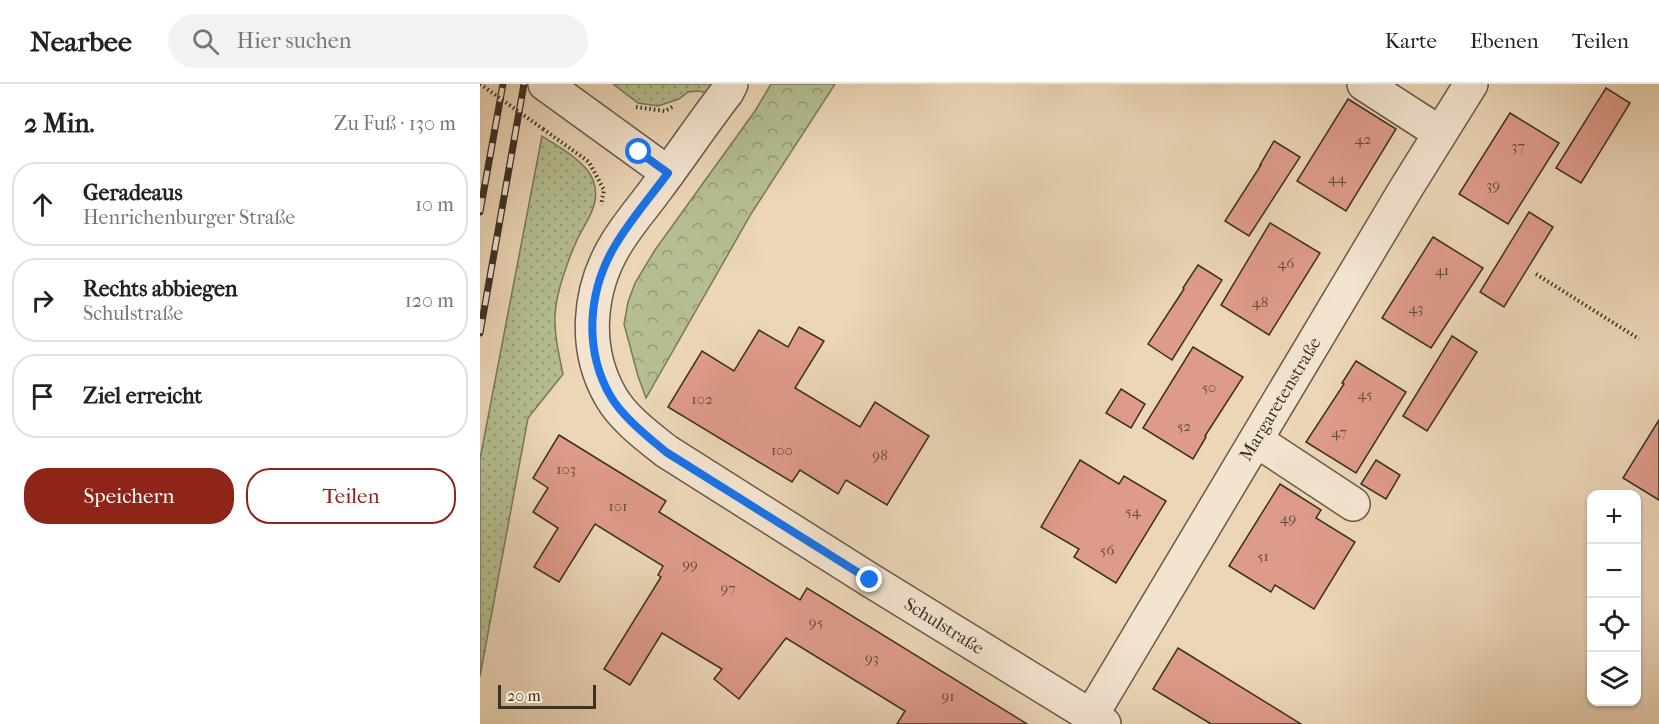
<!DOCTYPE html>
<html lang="de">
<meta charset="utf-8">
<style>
:root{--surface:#fff;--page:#f2f2f2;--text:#222;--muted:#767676;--line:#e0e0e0;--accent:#8f2418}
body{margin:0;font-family:"IM FELL French Canon",serif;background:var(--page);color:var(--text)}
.controls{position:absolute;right:18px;bottom:18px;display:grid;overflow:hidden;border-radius:12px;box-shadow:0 2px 4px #0004}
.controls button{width:54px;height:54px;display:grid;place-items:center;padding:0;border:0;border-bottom:2px solid var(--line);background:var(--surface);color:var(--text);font:30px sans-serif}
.scale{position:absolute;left:18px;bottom:15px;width:98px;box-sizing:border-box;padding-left:6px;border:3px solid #3a3125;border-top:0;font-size:16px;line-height:21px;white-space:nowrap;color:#3a3125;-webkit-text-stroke:4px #f3e4d0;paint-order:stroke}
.stop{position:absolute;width:18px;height:18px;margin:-14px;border:4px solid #1a73e8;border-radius:50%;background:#fff}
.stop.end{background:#1a73e8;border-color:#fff;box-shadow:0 2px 6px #0008}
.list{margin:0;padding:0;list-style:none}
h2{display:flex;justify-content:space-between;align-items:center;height:78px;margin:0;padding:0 24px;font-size:26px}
h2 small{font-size:20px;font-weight:400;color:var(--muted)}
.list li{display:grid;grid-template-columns:39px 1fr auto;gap:18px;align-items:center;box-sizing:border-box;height:84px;margin:0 12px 12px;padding:0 12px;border:2px solid var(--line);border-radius:24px}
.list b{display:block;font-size:22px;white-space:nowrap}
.list p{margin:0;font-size:20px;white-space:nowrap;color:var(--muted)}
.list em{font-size:20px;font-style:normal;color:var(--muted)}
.actions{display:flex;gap:12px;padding:18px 24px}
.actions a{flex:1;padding:14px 0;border:2px solid var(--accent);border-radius:24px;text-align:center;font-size:21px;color:var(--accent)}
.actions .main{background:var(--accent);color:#fff}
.icon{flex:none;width:33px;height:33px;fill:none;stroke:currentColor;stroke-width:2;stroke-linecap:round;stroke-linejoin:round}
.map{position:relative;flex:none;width:1179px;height:640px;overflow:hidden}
header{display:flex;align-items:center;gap:36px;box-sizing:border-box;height:84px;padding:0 30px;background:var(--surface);border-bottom:2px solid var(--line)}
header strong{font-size:28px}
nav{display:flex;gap:33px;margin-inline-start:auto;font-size:21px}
.search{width:420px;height:54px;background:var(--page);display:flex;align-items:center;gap:15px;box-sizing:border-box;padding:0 21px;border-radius:33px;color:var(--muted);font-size:22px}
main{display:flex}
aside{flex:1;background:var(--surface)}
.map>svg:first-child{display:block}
.grass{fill:url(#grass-dots);stroke:#78785a;stroke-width:1.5}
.forest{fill:url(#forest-crowns);stroke:#78785a;stroke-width:1.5}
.building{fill:#df9b89;stroke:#3a3125;stroke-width:1.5}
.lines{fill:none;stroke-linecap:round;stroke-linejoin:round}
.minor-casing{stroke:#665a4a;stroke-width:36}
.path{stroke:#3a3125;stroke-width:4;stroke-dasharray:1.5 3;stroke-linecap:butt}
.minor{stroke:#f3e4d0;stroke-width:33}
.rail-casing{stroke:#3a3125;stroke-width:7}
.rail{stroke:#f3e4d0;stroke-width:4.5;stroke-dasharray:14;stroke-linecap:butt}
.path-bridge{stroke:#3a3125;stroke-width:4;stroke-dasharray:1.5 3;stroke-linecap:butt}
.route{stroke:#1a73e8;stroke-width:8}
.labels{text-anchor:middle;stroke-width:4.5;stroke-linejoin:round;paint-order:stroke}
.number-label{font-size:15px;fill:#634c3e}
.street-label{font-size:18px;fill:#3a3125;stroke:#f3e4d0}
</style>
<header>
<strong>Nearbee</strong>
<div class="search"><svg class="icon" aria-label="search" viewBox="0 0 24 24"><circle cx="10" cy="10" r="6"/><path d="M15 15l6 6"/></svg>Hier suchen</div>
<nav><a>Karte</a><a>Ebenen</a><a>Teilen</a></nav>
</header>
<main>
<aside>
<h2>2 Min.<small>Zu Fuß · 130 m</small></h2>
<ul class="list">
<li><svg class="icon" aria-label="ahead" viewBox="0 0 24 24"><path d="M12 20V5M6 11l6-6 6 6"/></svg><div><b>Geradeaus</b><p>Henrichenburger Straße</p></div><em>10 m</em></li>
<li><svg class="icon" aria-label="right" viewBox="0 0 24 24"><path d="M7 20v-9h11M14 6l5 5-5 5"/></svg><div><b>Rechts abbiegen</b><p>Schulstraße</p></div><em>120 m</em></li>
<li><svg class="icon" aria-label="arrive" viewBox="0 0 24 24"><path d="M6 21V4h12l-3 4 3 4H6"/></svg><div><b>Ziel erreicht</b></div></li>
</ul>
<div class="actions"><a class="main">Speichern</a><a>Teilen</a></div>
</aside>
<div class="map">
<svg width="1179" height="640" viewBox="0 0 1179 640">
<defs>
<pattern id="grass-dots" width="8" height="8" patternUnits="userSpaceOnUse" patternTransform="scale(1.5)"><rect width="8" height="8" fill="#b5be90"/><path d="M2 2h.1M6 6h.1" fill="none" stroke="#949b75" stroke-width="1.8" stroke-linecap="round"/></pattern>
<pattern id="forest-crowns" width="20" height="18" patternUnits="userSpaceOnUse" patternTransform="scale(1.5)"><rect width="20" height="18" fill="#b5be90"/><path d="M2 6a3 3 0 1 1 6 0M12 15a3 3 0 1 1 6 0" fill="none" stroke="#949b75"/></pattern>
</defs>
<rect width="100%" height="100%" fill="#ecd6b7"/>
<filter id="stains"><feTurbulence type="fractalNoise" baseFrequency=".00333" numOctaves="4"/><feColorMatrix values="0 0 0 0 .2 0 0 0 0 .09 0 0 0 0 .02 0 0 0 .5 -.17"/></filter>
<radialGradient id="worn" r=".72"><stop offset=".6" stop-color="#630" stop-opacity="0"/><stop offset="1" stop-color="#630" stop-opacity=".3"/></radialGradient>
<!-- grass -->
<g class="grass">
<polygon points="133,0 233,0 228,9 218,7 208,8 199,15 178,22 158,19"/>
<path d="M62 52C78 63 106 77 113 96 122 119 106 137 97 156 88 176 76 209 75 231 74 250 79 271 83 290L48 334 0 592V375Z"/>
</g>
<!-- forest -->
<polygon class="forest" points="291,0 355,0 271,130 166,314 158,292 144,240 148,218 155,199 175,166 275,27"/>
<!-- building -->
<g class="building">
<polygon points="1126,4 1150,19 1101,99 1076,84"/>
<polygon points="868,15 916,45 866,127 817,97"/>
<polygon points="1030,29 1079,59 1028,140 979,110"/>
<polygon points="794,57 820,73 769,152 745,137 781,81 780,81"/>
<polygon points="1049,128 1073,143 1024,223 1000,208"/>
<polygon points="790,139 840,169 789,251 741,221"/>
<polygon points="953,153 1003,184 951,264 902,234"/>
<polygon points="718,181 742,196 692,276 668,260 704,205 703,204"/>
<polygon points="319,243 344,257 315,304 380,343 395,318 449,352 407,421 366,396 358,410 320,386 312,398 188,323 222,267 254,287 279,246 308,263"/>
<polygon points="972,252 997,268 947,347 923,332"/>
<polygon points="713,263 763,293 725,352 726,353 713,375 663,344"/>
<polygon points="876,277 926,308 876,389 826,358 864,300 862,299"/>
<polygon points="641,305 665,320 651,344 626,329"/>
<polygon points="1179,336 1179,416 1143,394"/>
<polygon points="79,351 186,417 179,428 320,516 327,504 547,640 417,640 425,627 306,554 259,615 234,595 242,585 182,549 150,601 124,585 181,493 178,491 183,482 115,440 79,498 54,483 78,444 53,428 68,404 53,394"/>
<polygon points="600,376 639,400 644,392 686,417 636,499 594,473 599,465 561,443"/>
<polygon points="896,376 920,391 906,415 881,400"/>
<polygon points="800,400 841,426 836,434 875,458 834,525 795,501 791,508 749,482"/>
<polygon points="698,564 821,640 731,640 673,605"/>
</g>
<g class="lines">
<!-- minor casing -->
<g class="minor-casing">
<g id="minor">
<polyline points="65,0 188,89"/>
<path d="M251 0 247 8C223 39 201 72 177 104 164 122 148 140 136 160 108 206 103 265 131 313 143 334 167 352 186 367L390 496 624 640"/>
<polyline points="884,0 960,49"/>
<polyline points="776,356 873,420"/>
<polyline points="611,632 925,106 991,0"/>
</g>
</g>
<!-- path -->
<g class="path">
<polyline points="156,23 185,27 194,22"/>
<polyline points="63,45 109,78 124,106 121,121"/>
<polyline points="1056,190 1159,255"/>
</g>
<!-- minor -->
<use href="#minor" class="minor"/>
<!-- rail casing -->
<g class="rail-casing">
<g id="rail">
<polyline points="0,128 23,0"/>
<polyline points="0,249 44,0"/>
</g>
</g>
<!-- rail -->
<use href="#rail" class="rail"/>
<!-- path-bridge -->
<polyline class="path-bridge" points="0,0 63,45"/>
</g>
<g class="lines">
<!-- route -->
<path class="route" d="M159 68 188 89C171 112 151 135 136 160 108 206 103 265 131 313 143 333 167 352 186 368L390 496"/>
</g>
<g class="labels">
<!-- number labels -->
<g class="number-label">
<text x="883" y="60">42</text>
<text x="1038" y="67">37</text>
<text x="857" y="99">44</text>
<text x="1013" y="106">39</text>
<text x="806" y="184">46</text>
<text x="962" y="191">41</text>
<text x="780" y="223">48</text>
<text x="936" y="229">43</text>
<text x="729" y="308">50</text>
<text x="885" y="315">45</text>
<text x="222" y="320">102</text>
<text x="704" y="347">52</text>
<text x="859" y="353">47</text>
<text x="302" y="371">100</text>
<text x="400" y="376">98</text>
<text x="86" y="390">103</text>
<text x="138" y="427">101</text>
<text x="653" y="432">54</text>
<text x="808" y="439">49</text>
<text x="627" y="471">56</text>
<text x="783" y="477">51</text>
<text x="210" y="485">99</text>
<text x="248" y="509">97</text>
<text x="336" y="543">95</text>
<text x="392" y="579">93</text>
<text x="468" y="617">91</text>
</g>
<!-- street labels -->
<g class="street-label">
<text transform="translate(800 315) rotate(-59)" y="6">Margaretenstraße</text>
<text transform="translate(464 542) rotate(32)" y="6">Schulstraße</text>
</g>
</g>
<rect width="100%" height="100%" filter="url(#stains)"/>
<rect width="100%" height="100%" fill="url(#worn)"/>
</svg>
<div class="controls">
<button>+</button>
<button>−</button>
<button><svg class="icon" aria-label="locate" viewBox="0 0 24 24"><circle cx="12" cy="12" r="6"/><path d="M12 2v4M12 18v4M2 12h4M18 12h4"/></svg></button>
<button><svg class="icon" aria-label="layers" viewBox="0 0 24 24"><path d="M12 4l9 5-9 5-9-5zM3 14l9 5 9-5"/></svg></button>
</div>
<div class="scale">20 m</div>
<div class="stop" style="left:159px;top:68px"></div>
<div class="stop end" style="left:390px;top:496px"></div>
</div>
</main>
